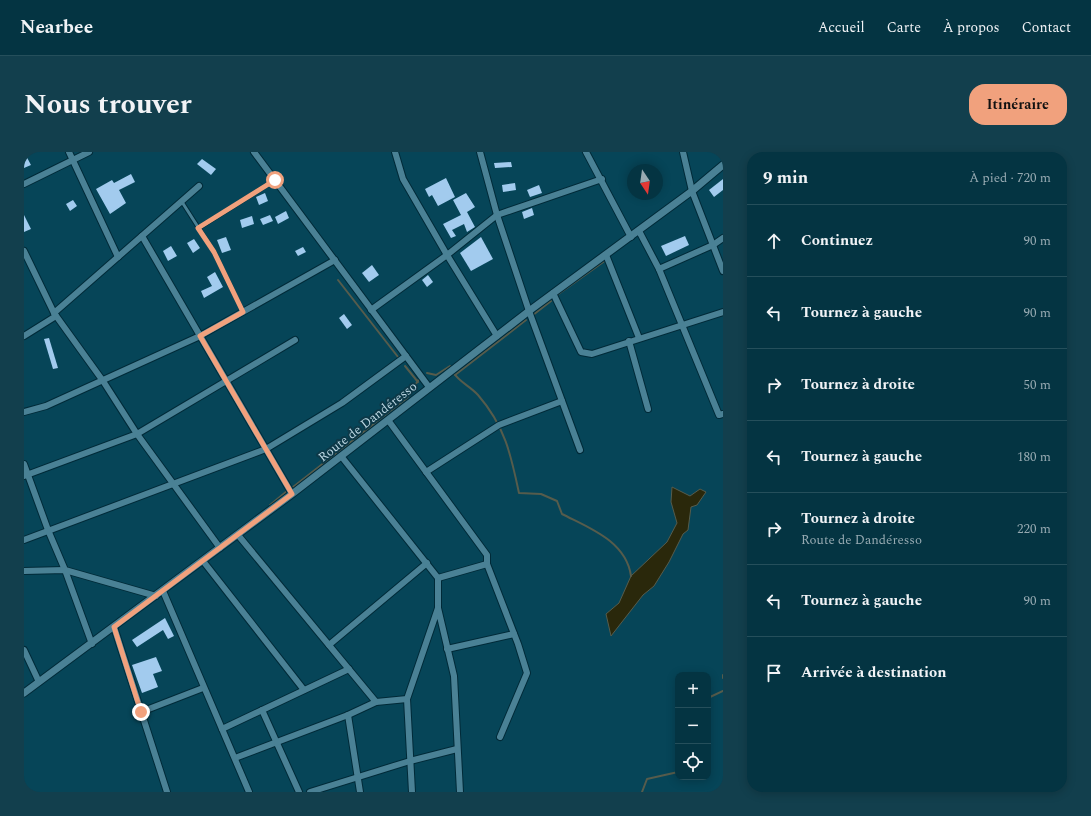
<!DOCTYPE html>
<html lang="fr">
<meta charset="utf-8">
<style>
:root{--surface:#043442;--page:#123f4d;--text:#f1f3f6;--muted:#97aab2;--line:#254f5b;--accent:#f1a17d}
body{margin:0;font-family:Spectral,serif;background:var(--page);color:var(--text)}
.controls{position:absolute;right:12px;bottom:12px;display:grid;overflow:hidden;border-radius:8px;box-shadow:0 2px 10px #0003}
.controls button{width:36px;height:36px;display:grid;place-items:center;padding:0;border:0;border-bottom:1px solid var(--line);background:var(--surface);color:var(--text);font:20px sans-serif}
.compass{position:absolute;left:603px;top:12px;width:36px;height:36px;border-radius:50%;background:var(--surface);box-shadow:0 2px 10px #0003;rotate:167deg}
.stop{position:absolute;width:12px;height:12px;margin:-9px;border:3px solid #f1a17d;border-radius:50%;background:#fff}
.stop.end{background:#f1a17d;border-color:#fff;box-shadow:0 1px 4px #0008}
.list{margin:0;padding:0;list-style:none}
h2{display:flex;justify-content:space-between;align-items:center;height:52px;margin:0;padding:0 16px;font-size:17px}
h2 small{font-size:13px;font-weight:400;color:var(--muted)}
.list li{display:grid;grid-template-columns:26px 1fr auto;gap:12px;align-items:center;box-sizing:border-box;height:72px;padding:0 16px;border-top:1px solid var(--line)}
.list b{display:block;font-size:15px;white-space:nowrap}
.list p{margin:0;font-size:13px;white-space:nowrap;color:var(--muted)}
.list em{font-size:13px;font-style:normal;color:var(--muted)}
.icon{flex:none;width:22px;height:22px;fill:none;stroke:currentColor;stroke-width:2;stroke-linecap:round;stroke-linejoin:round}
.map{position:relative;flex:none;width:699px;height:640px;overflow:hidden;border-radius:16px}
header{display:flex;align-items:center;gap:24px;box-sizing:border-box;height:56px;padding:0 20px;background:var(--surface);border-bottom:1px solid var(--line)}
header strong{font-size:19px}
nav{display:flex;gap:22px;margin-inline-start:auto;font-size:14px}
.intro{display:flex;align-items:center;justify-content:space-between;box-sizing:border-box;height:96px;padding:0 24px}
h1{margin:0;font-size:28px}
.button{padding:10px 18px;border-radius:16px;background:var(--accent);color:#111;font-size:14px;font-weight:700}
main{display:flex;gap:24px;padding:0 24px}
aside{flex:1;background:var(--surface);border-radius:16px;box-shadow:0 2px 10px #0003}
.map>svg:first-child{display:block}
.water{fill:#2a280b;stroke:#565c4c}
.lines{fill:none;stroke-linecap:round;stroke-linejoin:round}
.stream{stroke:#565c4c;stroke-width:2}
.building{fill:#a2cbee}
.service-casing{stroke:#002a38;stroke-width:5}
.minor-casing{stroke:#002a38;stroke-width:8}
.tertiary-casing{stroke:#002a38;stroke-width:9}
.service{stroke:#4a8195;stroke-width:3}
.minor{stroke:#4a8195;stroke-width:6}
.tertiary{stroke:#4a8195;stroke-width:7}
.route{stroke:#f1a17d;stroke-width:5}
.labels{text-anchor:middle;stroke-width:4;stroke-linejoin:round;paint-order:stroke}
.street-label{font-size:13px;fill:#bcd7e3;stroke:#0d3948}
</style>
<header>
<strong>Nearbee</strong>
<nav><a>Accueil</a><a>Carte</a><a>À propos</a><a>Contact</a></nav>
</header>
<div class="intro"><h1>Nous trouver</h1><a class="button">Itinéraire</a></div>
<main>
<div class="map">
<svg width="699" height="640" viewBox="0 0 699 640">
<rect width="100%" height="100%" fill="#064558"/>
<!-- water -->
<polygon class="water" points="648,335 666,344 676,337 682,340 673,353 667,355 664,378 659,382 645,410 630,434 619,443 587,484 582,462 595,451 607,424 643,390 653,371 647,350"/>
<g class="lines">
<!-- stream -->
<g class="stream">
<polyline points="314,128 374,205"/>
<polyline points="533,143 582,108"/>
<polyline points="509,163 527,149"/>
<polyline points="381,214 394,230"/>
<path d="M429 220C435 230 446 234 454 243 481 274 487 303 495 341L517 342 533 349 538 362C565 376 602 389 607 424"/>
<polyline points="403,221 412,223 426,214"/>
<polyline points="431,223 502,168"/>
<polyline points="269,335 383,246 395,227"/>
<polyline points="246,353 263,339"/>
<polyline points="699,523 699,526"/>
<polyline points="684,546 699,539"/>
<polyline points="618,640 623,627 654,620"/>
</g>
</g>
<!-- building -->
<g class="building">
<polygon points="0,0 7,13 0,16"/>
<polygon points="178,7 192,17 187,23 173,12"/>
<polygon points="487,10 488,15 471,16 470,11"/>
<polygon points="107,22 111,30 95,38 102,51 86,62 72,37 88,28 90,31"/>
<polygon points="422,26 431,45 414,54 408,43 405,45 401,37"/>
<polygon points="699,27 699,38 690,45 685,38"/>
<polygon points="491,31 492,38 479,40 478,33"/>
<polygon points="515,33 518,41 506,45 503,38"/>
<polygon points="241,41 244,49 235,53 232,45"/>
<polygon points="442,41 451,55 443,60 451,75 443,80 440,72 428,78 432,84 427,86 419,72 437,63 429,48"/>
<polygon points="49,48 53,54 46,59 42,52"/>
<polygon points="508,56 510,63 500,67 498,60"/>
<polygon points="262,59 265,66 254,72 251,65"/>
<polygon points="0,63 7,77 0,80"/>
<polygon points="246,63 249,69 239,73 236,67"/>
<polygon points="228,64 230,72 218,76 216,68"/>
<polygon points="661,84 665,93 642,104 637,94"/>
<polygon points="202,85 207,98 198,101 193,88"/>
<polygon points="457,85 469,107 447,119 436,101"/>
<polygon points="170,87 176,96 169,101 163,91"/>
<polygon points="147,94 153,104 144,109 139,99"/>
<polygon points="279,95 282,100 274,104 271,99"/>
<polygon points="348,113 355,123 345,130 338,121"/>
<polygon points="191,120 199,135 180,146 177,139 188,134 183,125"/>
<polygon points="404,123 409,130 403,135 398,128"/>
<polygon points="320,162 328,173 323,177 315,166"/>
<polygon points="25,186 34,216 29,217 20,187"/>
<polygon points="141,466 150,484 144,487 139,478 113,495 108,488"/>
<polygon points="132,505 138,519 129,522 134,535 118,541 108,513"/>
</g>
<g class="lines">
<!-- service casing -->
<g class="service-casing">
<g id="service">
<polyline points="158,50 190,100 219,160"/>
<polyline points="175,76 251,28"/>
</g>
</g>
<!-- minor casing -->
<g class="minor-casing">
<g id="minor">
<polyline points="45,0 94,105"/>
<polyline points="230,0 405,235"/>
<polyline points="371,0 379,27 423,103 473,184"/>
<polyline points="456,0 473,63 505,159 556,298"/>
<polyline points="562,0 607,85"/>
<polyline points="659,0 668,39 699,119"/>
<polyline points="0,32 65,0"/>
<polyline points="615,79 635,117 689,93 699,86"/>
<polyline points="118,84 268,342"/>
<polyline points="0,99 30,161 79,229 113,282 196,396"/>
<polyline points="582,103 615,186"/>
<polyline points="635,117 695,263 699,262"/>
<polyline points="529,141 557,200 568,202 699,160"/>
<polyline points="347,158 423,103 473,63 578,27"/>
<polyline points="30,161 175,34"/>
<polyline points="0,184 32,164"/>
<polyline points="605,189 624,257"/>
<polyline points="0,260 22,254 176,184 311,108"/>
<polyline points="364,268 463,403 463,412 414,426"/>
<polyline points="317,304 414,426 414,456"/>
<polyline points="0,312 24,378 41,418 132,444"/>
<polyline points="402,320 475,273 538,249"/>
<polyline points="0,324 113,282 271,188"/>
<polyline points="0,388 242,297 318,251 382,204"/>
<polyline points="179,409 280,538"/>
<polyline points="463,412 494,492 503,521 476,585"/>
<polyline points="0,419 41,418 68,492"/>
<polyline points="139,439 225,640"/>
<polyline points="90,475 143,640"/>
<polyline points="305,493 403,411"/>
<polyline points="423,497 490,482"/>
<polyline points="0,498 15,530"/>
<polyline points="383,547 388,640"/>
<polyline points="352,550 383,547 414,456 430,524 436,640"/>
<polyline points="238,558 275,640"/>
<polyline points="117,560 179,536"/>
<polyline points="324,563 336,640"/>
<polyline points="198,577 325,517"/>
<polyline points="211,606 324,563 352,550 214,383"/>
<polyline points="286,640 386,609 433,597"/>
</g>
</g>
<!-- tertiary casing -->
<g class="tertiary-casing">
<polyline id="tertiary" points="0,541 268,342 505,159 668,39 699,13"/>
</g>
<!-- service -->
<use href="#service" class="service"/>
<!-- minor -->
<use href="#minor" class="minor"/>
<!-- tertiary -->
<use href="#tertiary" class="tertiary"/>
</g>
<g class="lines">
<!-- route -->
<polyline class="route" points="117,560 90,475 268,342 176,184 219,160 190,100 174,76 251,28"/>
</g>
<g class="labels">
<!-- street labels -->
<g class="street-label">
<text transform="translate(343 269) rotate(-38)" y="5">Route de Dandéresso</text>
</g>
</g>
</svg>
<div class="controls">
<button>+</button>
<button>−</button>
<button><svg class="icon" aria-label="locate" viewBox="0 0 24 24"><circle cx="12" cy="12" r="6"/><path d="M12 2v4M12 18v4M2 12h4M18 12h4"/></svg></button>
</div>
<svg class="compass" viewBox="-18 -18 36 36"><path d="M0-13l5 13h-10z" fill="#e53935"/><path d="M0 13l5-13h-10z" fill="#97aab2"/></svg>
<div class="stop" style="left:251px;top:28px"></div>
<div class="stop end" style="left:117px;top:560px"></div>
</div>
<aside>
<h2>9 min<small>À pied · 720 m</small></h2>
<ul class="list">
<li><svg class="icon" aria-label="ahead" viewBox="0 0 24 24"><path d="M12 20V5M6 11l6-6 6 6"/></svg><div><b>Continuez</b></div><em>90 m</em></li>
<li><svg class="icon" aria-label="left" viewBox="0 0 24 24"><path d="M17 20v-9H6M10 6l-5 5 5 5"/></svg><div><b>Tournez à gauche</b></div><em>90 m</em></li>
<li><svg class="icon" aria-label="right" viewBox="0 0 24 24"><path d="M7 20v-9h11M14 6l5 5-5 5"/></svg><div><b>Tournez à droite</b></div><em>50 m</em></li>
<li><svg class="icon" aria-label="left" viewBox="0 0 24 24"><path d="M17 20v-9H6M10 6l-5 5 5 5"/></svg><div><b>Tournez à gauche</b></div><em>180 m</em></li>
<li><svg class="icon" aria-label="right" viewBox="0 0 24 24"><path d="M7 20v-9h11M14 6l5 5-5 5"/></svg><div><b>Tournez à droite</b><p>Route de Dandéresso</p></div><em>220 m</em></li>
<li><svg class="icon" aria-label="left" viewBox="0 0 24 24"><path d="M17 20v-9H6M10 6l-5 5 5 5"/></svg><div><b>Tournez à gauche</b></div><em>90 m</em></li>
<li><svg class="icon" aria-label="arrive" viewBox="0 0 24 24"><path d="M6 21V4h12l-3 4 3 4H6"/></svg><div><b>Arrivée à destination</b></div></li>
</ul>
</aside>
</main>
